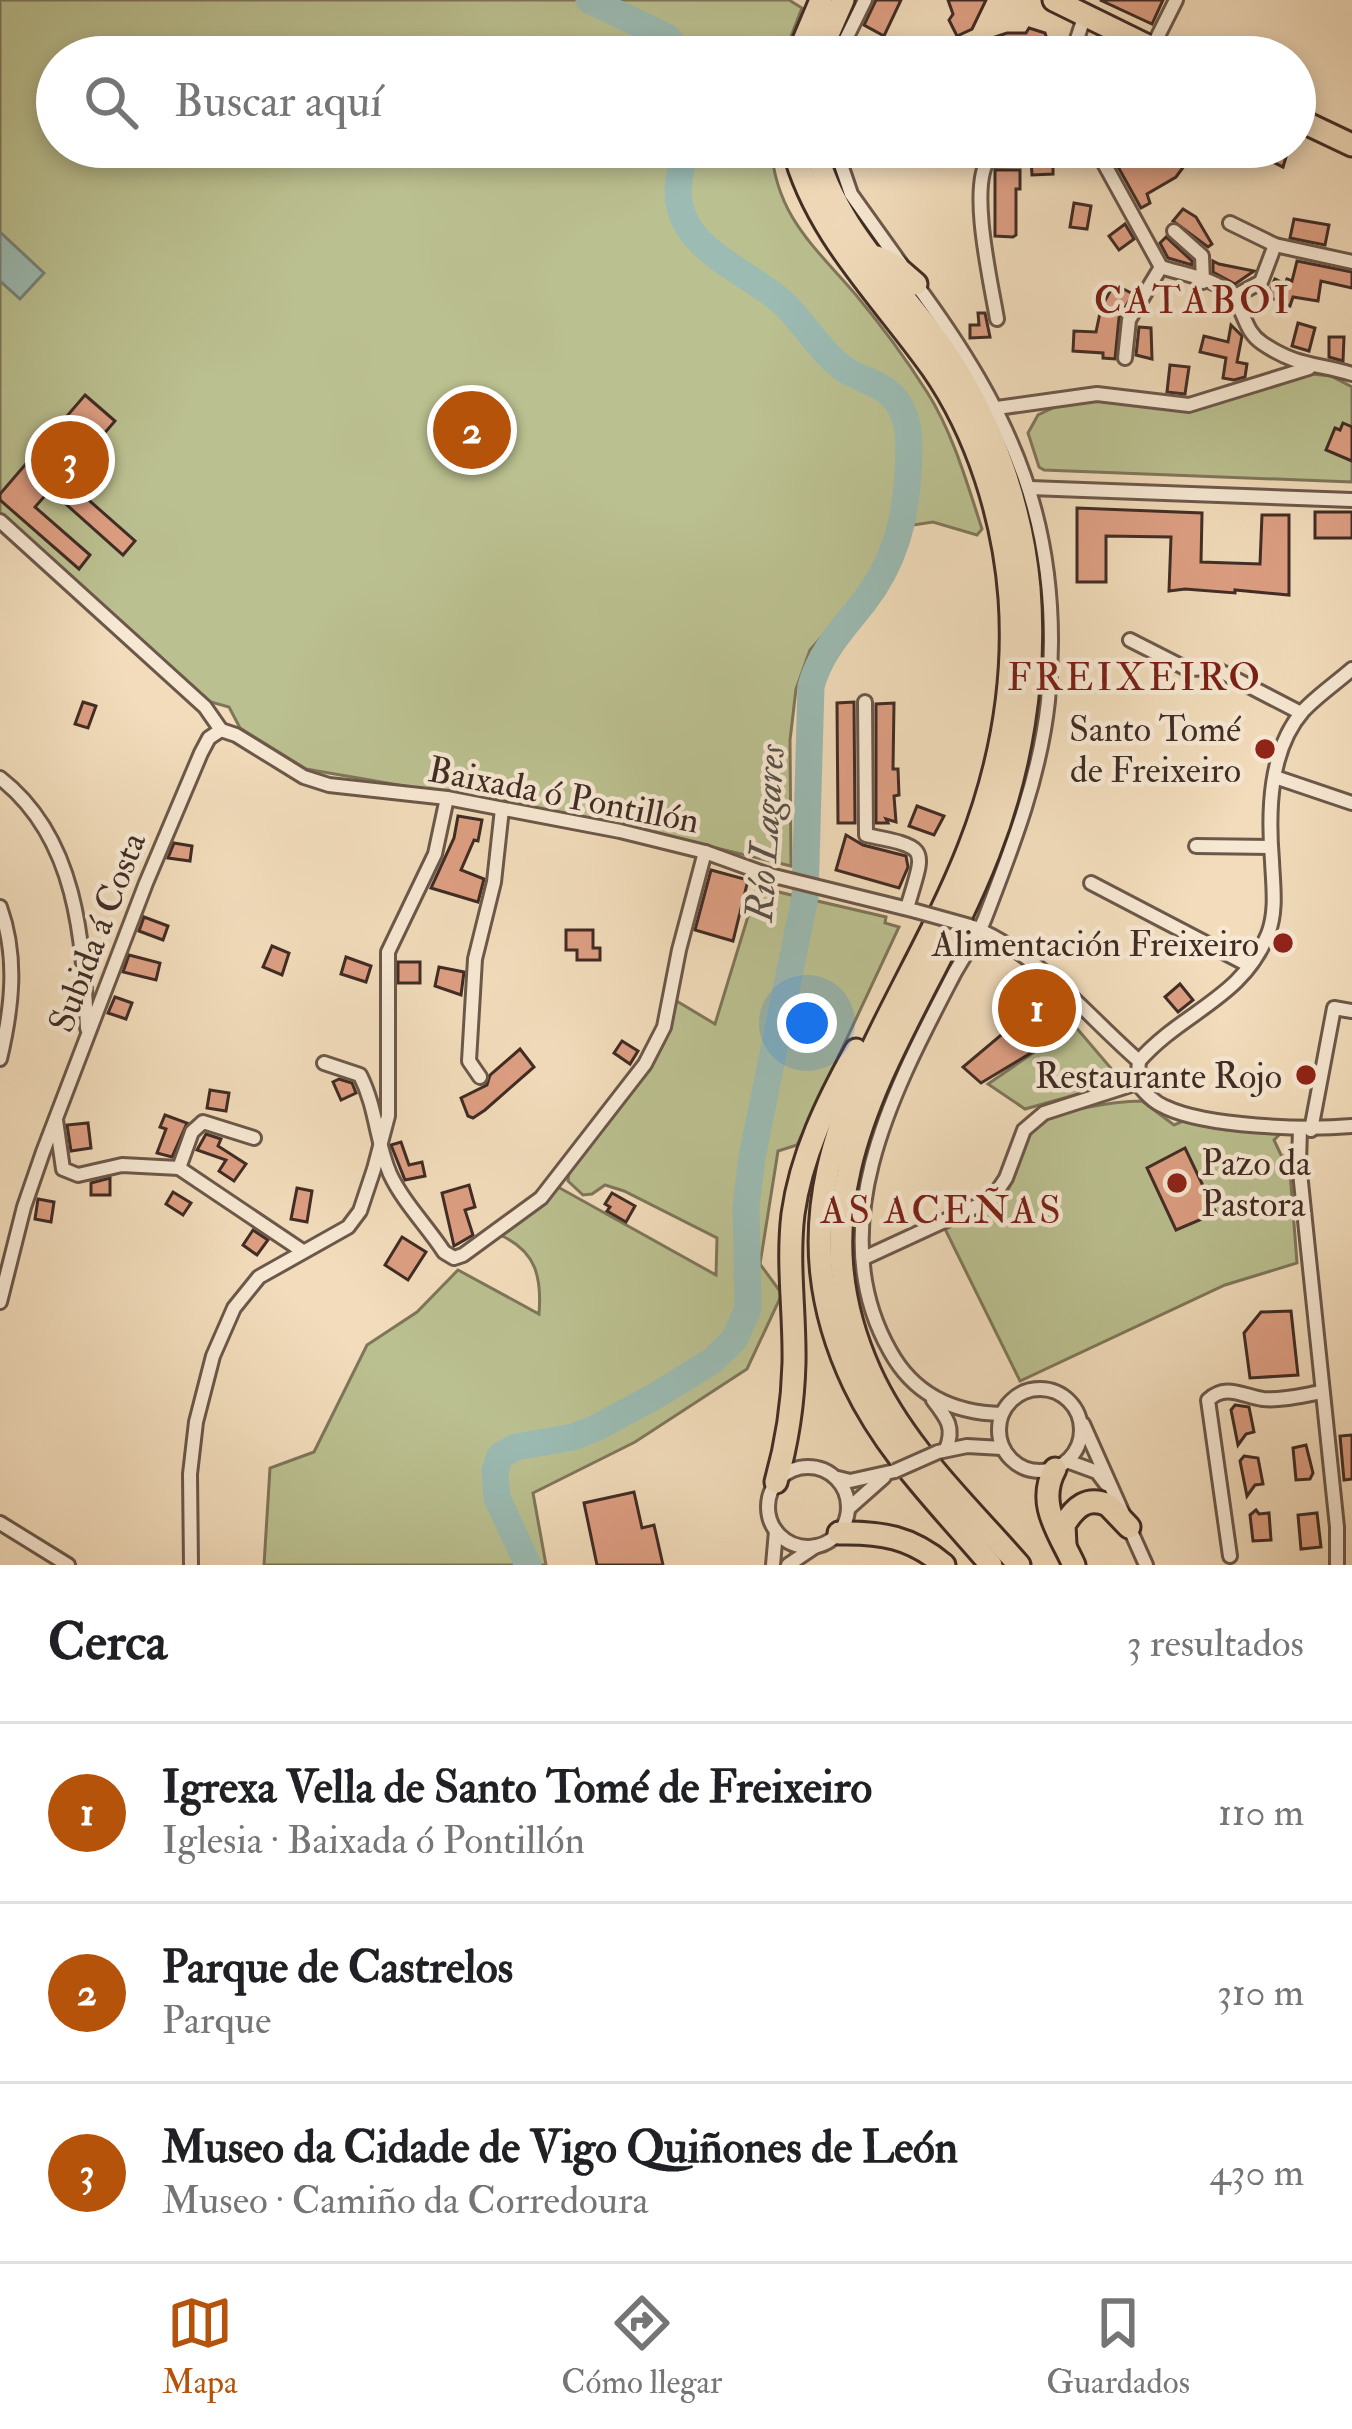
<!DOCTYPE html>
<html lang="es">
<meta charset="utf-8">
<style>
:root{--surface:#fff;--page:#f2f2f2;--text:#202124;--muted:#757577;--line:#e0e0e0;--accent:#b45309}
body{margin:0;font-family:"IM FELL Double Pica",serif;background:var(--page);color:var(--text)}
.you{position:absolute;left:807px;top:1023px;width:42px;height:42px;margin:-30px;border:9px solid #fff;border-radius:50%;background:#1a73e8;box-shadow:0 0 0 18px #1a73e833}
.badge{display:grid;place-items:center;width:78px;height:78px;border-radius:50%;background:var(--accent);color:#fff;font-size:39px;font-weight:700}
.pin{position:absolute;translate:-50% -50%;border:6px solid #fff;box-shadow:0 3px 12px #0006}
.list{margin:0;padding:0;list-style:none}
h2{display:flex;justify-content:space-between;align-items:center;height:156px;margin:0;padding:0 48px;font-size:51px}
h2 small{font-size:39px;font-weight:400;color:var(--muted)}
.list li{display:grid;grid-template-columns:78px 1fr auto;gap:36px;align-items:center;box-sizing:border-box;height:180px;padding:0 48px;border-top:3px solid var(--line)}
.list b{display:block;font-size:45px;white-space:nowrap}
.list p{margin:0;font-size:39px;white-space:nowrap;color:var(--muted)}
.list em{font-size:39px;font-style:normal;color:var(--muted)}
.icon{flex:none;width:66px;height:66px;fill:none;stroke:currentColor;stroke-width:2;stroke-linecap:round;stroke-linejoin:round}
.map{position:relative;flex:none;width:1352px;height:1565px;overflow:hidden}
.search{position:absolute;background:var(--surface);box-shadow:0 6px 18px #0003;left:36px;right:36px;top:36px;height:132px;display:flex;align-items:center;gap:30px;box-sizing:border-box;padding:0 42px;border-radius:66px;color:var(--muted);font-size:45px}
.sheet{height:696px;background:var(--surface)}
nav{display:flex;justify-content:space-around;align-items:center;box-sizing:border-box;height:168px;border-top:3px solid var(--line);background:var(--surface);font-size:33px;color:var(--muted)}
nav a{display:grid;justify-items:center;gap:6px}
nav .on{color:var(--accent)}
.map>svg:first-child{display:block}
.green{fill:#bbc090;stroke:#7e765a;stroke-width:3}
.water{fill:#9bbbb3;stroke:#77827a;stroke-width:3}
.lines{fill:none;stroke-linecap:round;stroke-linejoin:round}
.river{stroke:#9bbbb3;stroke-width:27}
.building{fill:#de9f83;stroke:#402c25;stroke-width:3}
.street-casing{stroke:#6c584a;stroke-width:18}
.primary-casing{stroke:#402c25;stroke-width:27}
.street{stroke:#f7e8d3;stroke-width:12}
.primary{stroke:#f2dcbb;stroke-width:21}
.street-bridge-casing{stroke:#6c584a;stroke-width:18;stroke-linecap:butt}
.street-bridge{stroke:#f7e8d3;stroke-width:12}
.poi-dot{fill:#8f2418;stroke:#f7e8d3;stroke-width:4.5}
.labels{text-anchor:middle;stroke-width:9;stroke-linejoin:round;paint-order:stroke}
.poi-label{font-size:36px;fill:#402c25;stroke:#f7e8d3;text-anchor:end}
.street-label{font-size:36px;fill:#402c25;stroke:#f7e8d3}
.neighbourhood-label{font-size:39px;letter-spacing:3px;fill:#7a1f14;stroke:#f7e8d3}
.water-label{font-size:39px;font-style:italic;fill:#575048;stroke:#f7e8d3}
</style>
<div class="map">
<svg width="1352" height="1565" viewBox="0 0 1352 1565">
<rect width="100%" height="100%" fill="#f2dcbb"/>
<filter id="stains"><feTurbulence type="fractalNoise" baseFrequency=".00167" numOctaves="4"/><feColorMatrix values="0 0 0 0 .2 0 0 0 0 .09 0 0 0 0 .02 0 0 0 .5 -.17"/></filter>
<radialGradient id="worn" r=".72"><stop offset=".6" stop-color="#630" stop-opacity="0"/><stop offset="1" stop-color="#630" stop-opacity=".3"/></radialGradient>
<!-- green -->
<g class="green">
<path d="M0 0H789L802 8 783 57H57V147H771C776 216 814 246 856 295 881 325 906 359 927 392 953 433 967 483 982 529L977 535 933 522 893 528 862 591 810 650 796 689 790 740 791 866 601 820 306 769 240 728 229 707 207 701 0 515Z"/>
<polygon points="1311,374 1331,376 1352,387 1352,482 1044,470 1039,467 1028,433 1038,415 1055,407 1096,396 1185,408"/>
<path d="M757 887 886 917 885 923 899 927 797 1145 778 1151 760 1264 782 1294 747 1369 635 1442 533 1493 546 1565H264L270 1468 314 1452 367 1345 417 1312 458 1270 539 1314C542 1277 536 1251 500 1235L535 1211 558 1187 716 1275 717 1238 624 1191 605 1185 592 1194 583 1195 568 1181 569 1169 647 1071 664 1043 675 1000 715 1024Z"/>
<polygon points="1074,1025 1115,1073 1114,1084 1025,1109 988,1084"/>
<path d="M1142 1101 1174 1125 1188 1119 1281 1133 1274 1140 1281 1155 1289 1159 1297 1263 1225 1285 1020 1381 945 1229C961 1222 982 1215 996 1204 1019 1186 1016 1150 1034 1129 1050 1110 1118 1101 1142 1101Z"/>
</g>
<!-- water -->
<polygon class="water" points="0,232 44,273 20,299 0,281"/>
<g class="lines">
<!-- river -->
<g class="river">
<polyline points="589,0 667,37 683,57"/>
<path d="M528 1565 497 1498 495 1471 500 1456 516 1447 573 1437 596 1428 657 1395 712 1361 734 1340 748 1309 746 1206 752 1157 805 897 811 686C821 651 842 630 864 602 894 563 905 522 908 474 910 445 912 408 885 390 873 381 857 378 844 369 820 352 804 322 782 302 746 270 679 249 678 192 678 178 683 161 686 147"/>
</g>
</g>
<!-- building -->
<g class="building">
<polygon points="876,0 901,0 884,36 864,25"/>
<polygon points="948,0 986,0 972,29 957,36 949,20 953,14"/>
<polygon points="1100,0 1163,0 1152,24"/>
<polygon points="1029,28 1045,33 1053,57 992,57 986,40 1007,33 1026,33"/>
<polygon points="1251,42 1287,57 1244,57"/>
<polygon points="1039,147 1069,147 1076,151 1069,164"/>
<polygon points="1107,147 1198,147 1176,177 1147,194 1150,203 1141,208"/>
<polygon points="1262,147 1289,147 1283,167 1265,158"/>
<polygon points="1053,158 1053,174 1032,175 1031,159"/>
<polygon points="995,170 1020,170 1020,189 1016,189 1016,235 1013,237 995,236"/>
<polygon points="1074,203 1091,206 1087,229 1070,227"/>
<polygon points="1183,209 1196,217 1212,244 1208,247 1173,221"/>
<polygon points="1294,219 1329,225 1325,245 1290,238"/>
<polygon points="1125,224 1134,239 1119,250 1109,236"/>
<polygon points="1166,237 1192,261 1192,265 1168,258 1160,243"/>
<polygon points="1213,261 1219,264 1254,271 1235,284 1213,272"/>
<polygon points="1297,261 1352,272 1352,288 1321,281 1318,301 1293,297 1290,306 1267,296 1275,279 1285,284 1287,279 1292,281"/>
<polygon points="1114,284 1133,294 1119,318 1115,359 1103,358 1103,353 1073,351 1074,331 1096,332 1101,308"/>
<polygon points="978,313 985,313 990,337 970,338 970,325 979,325"/>
<polygon points="1298,323 1315,328 1309,351 1292,346"/>
<polygon points="1231,325 1242,336 1237,362 1247,364 1245,377 1234,380 1223,378 1226,358 1200,352 1204,336 1228,342"/>
<polygon points="1139,327 1151,328 1152,359 1136,355"/>
<polygon points="1329,337 1344,337 1343,361 1329,357"/>
<polygon points="1170,365 1189,367 1185,394 1167,392"/>
<polygon points="85,395 115,421 65,479 135,541 123,555 50,490 35,507 90,555 79,569 0,500 0,494"/>
<polygon points="1343,423 1352,427 1352,461 1326,450 1335,428 1340,430"/>
<polygon points="1077,508 1202,513 1201,562 1260,564 1262,515 1289,515 1289,595 1235,590 1235,593 1185,589 1169,591 1171,537 1106,536 1106,582 1077,582"/>
<rect x="1315" y="512" width="37" height="26"/>
<polygon points="83,702 96,706 88,728 75,724"/>
<polygon points="854,702 855,823 838,823 837,703"/>
<polygon points="894,703 893,769 898,769 899,795 894,796 896,822 886,819 888,823 876,823 876,704"/>
<polygon points="917,806 944,816 934,835 909,826"/>
<polygon points="458,816 482,820 478,841 474,840 461,870 484,879 478,902 431,888 454,838"/>
<polygon points="846,835 863,845 906,856 908,867 899,888 836,870"/>
<polygon points="174,843 192,846 190,861 168,858"/>
<polygon points="711,870 748,880 733,941 695,930"/>
<polygon points="144,917 168,926 163,940 139,931"/>
<polygon points="566,930 593,930 593,948 600,948 600,960 577,960 577,950 566,950"/>
<polygon points="272,946 289,953 282,975 263,967"/>
<polygon points="129,955 160,963 156,980 123,972"/>
<polygon points="346,957 371,966 366,982 341,974"/>
<rect x="398" y="962" width="22" height="21"/>
<polygon points="439,967 464,972 461,995 435,986"/>
<polygon points="1180,984 1193,1000 1178,1012 1165,997"/>
<polygon points="1040,991 1053,1002 1030,1032 1039,1048 981,1083 963,1067 1006,1031"/>
<polygon points="115,997 132,1003 126,1019 108,1013"/>
<polygon points="622,1041 638,1051 630,1064 614,1053"/>
<polygon points="520,1049 534,1067 485,1110 473,1118 468,1116 461,1098 487,1085 490,1075"/>
<polygon points="339,1079 352,1083 356,1093 341,1100 333,1082"/>
<polygon points="210,1090 229,1093 226,1111 207,1108"/>
<polygon points="165,1115 187,1123 172,1157 157,1153 166,1129 160,1127"/>
<polygon points="88,1123 91,1148 71,1151 67,1125"/>
<polygon points="206,1134 221,1139 218,1146 246,1164 234,1181 219,1171 226,1160 197,1150"/>
<polygon points="401,1142 409,1165 422,1162 425,1176 405,1180 391,1145"/>
<polygon points="1185,1148 1216,1213 1176,1230 1147,1168"/>
<polygon points="110,1178 110,1195 91,1195 91,1183"/>
<polygon points="469,1185 475,1207 465,1210 473,1235 454,1246 442,1193"/>
<polygon points="297,1188 312,1191 307,1222 291,1219"/>
<polygon points="173,1192 191,1203 183,1215 166,1204"/>
<polygon points="612,1193 635,1206 626,1222 607,1211 610,1207 605,1204"/>
<polygon points="38,1199 54,1202 51,1222 35,1219"/>
<polygon points="253,1230 268,1240 257,1255 243,1245"/>
<polygon points="402,1237 426,1252 408,1280 385,1265"/>
<polygon points="1291,1311 1298,1375 1250,1378 1244,1333 1261,1312"/>
<polygon points="1235,1405 1249,1407 1254,1432 1246,1434 1238,1445 1231,1410"/>
<polygon points="1352,1435 1352,1479 1344,1480 1340,1436"/>
<polygon points="1306,1445 1313,1473 1310,1479 1296,1480 1293,1448"/>
<polygon points="1244,1456 1258,1458 1263,1484 1255,1485 1247,1496 1240,1461"/>
<polygon points="634,1492 642,1528 654,1525 663,1565 597,1565 584,1503"/>
<polygon points="1256,1510 1259,1514 1269,1513 1271,1540 1253,1541 1250,1515"/>
<polygon points="1317,1513 1321,1547 1301,1549 1298,1515"/>
</g>
<g class="lines">
<!-- street casing -->
<g class="street-casing">
<g id="street">
<polyline points="1152,48 1176,0"/>
<polyline points="837,57 865,0"/>
<polyline points="1071,57 1085,15"/>
<polyline points="835,147 851,194 901,264"/>
<path d="M1095 147 1161 267C1181 274 1219 279 1232 296 1245 311 1244 331 1262 343 1297 367 1316 363 1352 374"/>
<polyline points="1230,223 1275,245 1352,262"/>
<polyline points="1174,231 1202,256 1203,282"/>
<path d="M913 280C1013 415 1065 529 1048 701 1040 777 1012 848 985 918 977 938 964 956 954 974 896 1086 819 1226 890 1351 914 1395 953 1413 1002 1414"/>
<polyline points="1233,297 1261,282 1275,245"/>
<path d="M997 319C991 283 969 189 988 160L1013 159 1029 147"/>
<polyline points="1125,358 1129,320 1161,267"/>
<polyline points="997,408 1097,394 1189,405 1309,368"/>
<polyline points="1030,488 1352,500"/>
<polyline points="0,521 205,707 221,730"/>
<polyline points="1130,640 1187,669 1214,668 1301,713"/>
<path d="M865 702 866 835C931 848 925 847 907 908"/>
<polyline points="221,730 236,735 304,777 329,785 447,798 620,831 705,852 766,874 916,911"/>
<polyline points="1275,777 1352,803"/>
<path d="M0 778C77 838 83 939 87 1028"/>
<polyline points="1196,846 1271,847"/>
<polyline points="1091,883 1248,965"/>
<path d="M0 907C18 957 12 1008 0 1059"/>
<path d="M973 927C1038 953 1086 1015 1139 1061"/>
<path d="M1139 1061C1183 1011 1242 999 1268 934 1277 911 1273 885 1272 861 1268 812 1269 750 1303 711 1317 696 1336 683 1352 669"/>
<path d="M1139 1061 1137 1083C1145 1093 1153 1102 1165 1107 1207 1127 1305 1130 1352 1126"/>
<path d="M324 1063 360 1075C377 1109 376 1142 390 1174 403 1202 427 1226 444 1252L454 1258 463 1255 541 1198 645 1064 664 1027 679 950 705 852"/>
<polyline points="480,1077 469,1061 475,959 494,882 502,809"/>
<polyline points="56,1120 63,1169 78,1175 122,1165 179,1168 301,1250"/>
<polyline points="1300,1129 1299,1163 1337,1527 1337,1565"/>
<polyline points="1311,1130 1334,1008 1352,1011"/>
<polyline points="179,1168 192,1132 203,1122 254,1138"/>
<polyline points="864,1258 992,1199 1006,1178 1024,1130 1044,1113 1137,1083"/>
<polyline points="0,1302 24,1207 43,1152 146,883 201,753 209,738 221,730"/>
<circle cx="1040" cy="1430" r="41"/>
<path d="M933 1400C947 1418 955 1428 946 1449"/>
<polyline points="1083,1424 1146,1565"/>
<polyline points="938,1452 967,1446 1002,1448"/>
<polyline points="1067,1461 1097,1472 1106,1484"/>
<circle cx="808" cy="1507" r="40"/>
<polyline points="838,1478 850,1481 895,1471"/>
<polyline points="849,1508 884,1477"/>
<polyline points="0,1523 68,1565"/>
<path d="M1230 1556 1208 1400C1226 1383 1242 1396 1263 1399 1281 1401 1304 1395 1322 1392"/>
<polyline points="191,1565 190,1474 196,1422 213,1356 234,1308 259,1277 348,1227 360,1211 374,1169 388,1116 388,952 435,854 447,798"/>
<polyline points="773,1565 776,1531"/>
<polyline points="788,1565 816,1546"/>
</g>
</g>
<!-- primary casing -->
<g class="primary-casing">
<g id="primary">
<polyline points="1054,0 1170,57"/>
<polyline points="797,57 821,0"/>
<polyline points="818,57 843,0"/>
<polyline points="1295,118 1352,145"/>
<path d="M793 147C815 234 881 296 932 368 978 434 1004 519 1010 598 1016 683 1000 769 969 848 897 1031 755 1175 854 1384 887 1454 942 1507 991 1565"/>
<path d="M815 147C835 231 904 289 950 359 994 427 1022 508 1029 588 1036 678 1021 770 988 854 920 1029 780 1173 870 1372 904 1447 966 1504 1019 1565"/>
<polyline points="877,257 893,264 916,284"/>
<path d="M1055 1469C1036 1504 1059 1532 1074 1565"/>
<path d="M776 1482C787 1443 793 1404 794 1363 795 1313 787 1264 793 1214 801 1156 827 1102 856 1050"/>
<path d="M839 1533C881 1532 911 1537 944 1565"/>
<path d="M1065 1545 1064 1525C1075 1507 1087 1496 1108 1505L1129 1527"/>
</g>
</g>
<!-- street -->
<use href="#street" class="street"/>
<!-- primary -->
<use href="#primary" class="primary"/>
<!-- street-bridge casing -->
<g class="street-bridge-casing">
<g id="street-bridge">
<polyline points="916,911 970,926"/>
<polyline points="895,1471 938,1452"/>
</g>
</g>
<!-- street-bridge -->
<use href="#street-bridge" class="street-bridge"/>
</g>
<!-- markers -->
<g class="poi-dot">
<circle cx="1265" cy="749" r="12"/>
<circle cx="1283" cy="943" r="12"/>
<circle cx="1306" cy="1075" r="12"/>
<circle cx="1177" cy="1183" r="12"/>
</g>
<g class="labels">
<!-- poi labels -->
<g class="poi-label">
<text x="1241" y="741">Santo Tomé<tspan x="1241" dy="41">de Freixeiro</tspan></text>
<text x="1259" y="956">Alimentación Freixeiro</text>
<text x="1282" y="1088">Restaurante Rojo</text>
<text x="1201" y="1175" text-anchor="start">Pazo da<tspan x="1201" dy="41">Pastora</tspan></text>
</g>
<!-- street labels -->
<g class="street-label">
<text transform="translate(564 794) rotate(11)" y="13">Baixada ó Pontillón</text>
<text transform="translate(96 932) rotate(-69)" y="13">Subida á Costa</text>
</g>
<!-- neighbourhood labels -->
<g class="neighbourhood-label">
<text x="1193" y="313">CATABOI</text>
<text x="1135" y="690">FREIXEIRO</text>
<text x="942" y="1223">AS ACEÑAS</text>
</g>
<!-- water labels -->
<g class="water-label">
<text transform="translate(764 833) rotate(-86)" y="14">Río Lagares</text>
</g>
</g>
<rect width="100%" height="100%" filter="url(#stains)"/>
<rect width="100%" height="100%" fill="url(#worn)"/>
</svg>
<div class="you"></div>
<div class="pin badge" style="left:1037px;top:1008px">1</div>
<div class="pin badge" style="left:472px;top:430px">2</div>
<div class="pin badge" style="left:70px;top:460px">3</div>
<div class="search"><svg class="icon" aria-label="search" viewBox="0 0 24 24"><circle cx="10" cy="10" r="6"/><path d="M15 15l6 6"/></svg>Buscar aquí</div>
</div>
<section class="sheet">
<h2>Cerca<small>3 resultados</small></h2>
<ul class="list">
<li><span class="badge">1</span><div><b>Igrexa Vella de Santo Tomé de Freixeiro</b><p>Iglesia · Baixada ó Pontillón</p></div><em>110 m</em></li>
<li><span class="badge">2</span><div><b>Parque de Castrelos</b><p>Parque</p></div><em>310 m</em></li>
<li><span class="badge">3</span><div><b>Museo da Cidade de Vigo Quiñones de León</b><p>Museo · Camiño da Corredoura</p></div><em>430 m</em></li>
</ul>
</section>
<nav>
<a class="on"><svg class="icon" aria-label="map" viewBox="0 0 24 24"><path d="M3 6l6-2 6 2 6-2v14l-6 2-6-2-6 2zM9 4v14M15 6v14"/></svg>Mapa</a>
<a><svg class="icon" aria-label="directions" viewBox="0 0 24 24"><path d="M12 3l9 9-9 9-9-9zM9 14v-3h6M13 9l2 2-2 2"/></svg>Cómo llegar</a>
<a><svg class="icon" aria-label="saved" viewBox="0 0 24 24"><path d="M7 4h10v16l-5-4-5 4z"/></svg>Guardados</a>
</nav>
